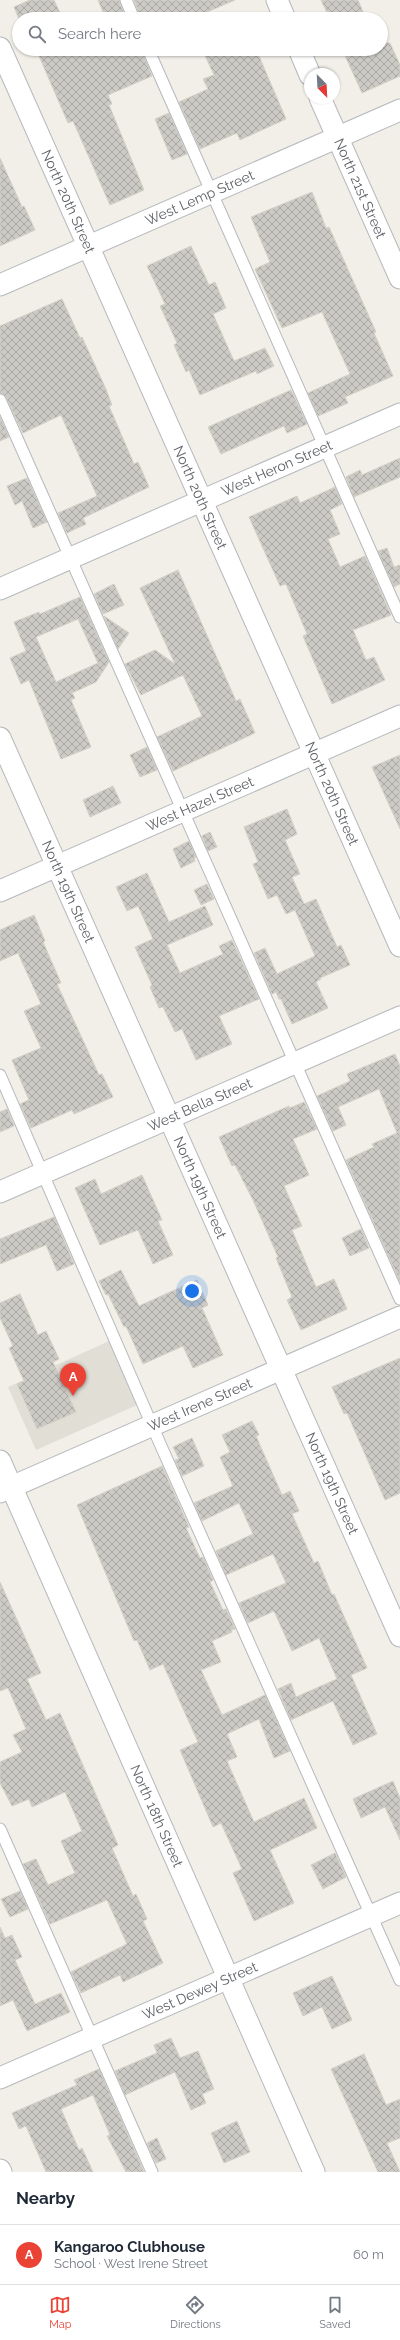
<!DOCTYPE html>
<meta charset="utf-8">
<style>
:root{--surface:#fff;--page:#f2f2f3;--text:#1f2937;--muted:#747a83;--line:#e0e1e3;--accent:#ea4335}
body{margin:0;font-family:Raleway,sans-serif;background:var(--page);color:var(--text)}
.compass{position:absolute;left:304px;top:68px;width:36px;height:36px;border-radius:50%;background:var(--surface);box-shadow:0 1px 3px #0004;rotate:156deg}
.you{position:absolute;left:192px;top:1291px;width:14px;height:14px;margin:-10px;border:3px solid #fff;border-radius:50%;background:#1a73e8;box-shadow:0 0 0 6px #1a73e833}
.badge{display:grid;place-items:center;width:26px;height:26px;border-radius:50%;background:var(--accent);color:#fff;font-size:13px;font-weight:700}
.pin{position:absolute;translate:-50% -33px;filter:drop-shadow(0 1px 2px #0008)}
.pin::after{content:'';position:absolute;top:21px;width:14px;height:12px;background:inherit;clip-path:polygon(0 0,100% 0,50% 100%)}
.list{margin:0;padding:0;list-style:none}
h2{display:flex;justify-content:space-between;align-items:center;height:52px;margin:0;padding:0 16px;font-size:17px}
h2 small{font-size:13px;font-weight:400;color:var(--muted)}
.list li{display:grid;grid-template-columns:26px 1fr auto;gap:12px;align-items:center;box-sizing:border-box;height:60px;padding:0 16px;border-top:1px solid var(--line)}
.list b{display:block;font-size:15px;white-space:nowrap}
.list p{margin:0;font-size:13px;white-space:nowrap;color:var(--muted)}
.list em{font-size:13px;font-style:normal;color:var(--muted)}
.icon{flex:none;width:22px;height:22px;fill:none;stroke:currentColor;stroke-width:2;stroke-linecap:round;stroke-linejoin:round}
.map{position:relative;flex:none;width:400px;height:2172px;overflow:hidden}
.search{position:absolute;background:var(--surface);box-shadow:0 1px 3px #0004;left:12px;right:12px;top:12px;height:44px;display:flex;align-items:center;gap:10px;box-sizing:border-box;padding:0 14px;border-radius:22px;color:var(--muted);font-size:15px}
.sheet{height:112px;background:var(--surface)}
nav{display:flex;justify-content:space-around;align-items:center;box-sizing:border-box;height:56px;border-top:1px solid var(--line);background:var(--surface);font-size:11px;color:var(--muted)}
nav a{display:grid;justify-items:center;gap:2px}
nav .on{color:var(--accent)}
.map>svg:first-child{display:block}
.education{fill:#e1ded6}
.building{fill:url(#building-cross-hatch);stroke:#d6d1c6;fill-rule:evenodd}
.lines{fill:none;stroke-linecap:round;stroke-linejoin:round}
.service-casing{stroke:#b5b8bc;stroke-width:13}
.minor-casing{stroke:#b5b8bc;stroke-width:23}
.service{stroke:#fff;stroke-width:11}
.minor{stroke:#fff;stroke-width:21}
.labels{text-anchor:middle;stroke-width:4;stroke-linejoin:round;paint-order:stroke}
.street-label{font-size:14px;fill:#5f6368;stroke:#fff}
</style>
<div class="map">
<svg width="400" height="2172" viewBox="0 0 400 2172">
<defs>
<pattern id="building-cross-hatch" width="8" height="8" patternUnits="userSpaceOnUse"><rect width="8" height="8" fill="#cccac5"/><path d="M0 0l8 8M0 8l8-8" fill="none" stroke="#a9a8a4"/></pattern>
</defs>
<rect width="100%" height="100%" fill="#f1efe8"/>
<!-- education -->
<polygon class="education" points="109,1341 137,1405 36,1450 8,1387"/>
<!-- building -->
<g class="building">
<polygon points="30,0 54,0 63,19 19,19 14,7"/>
<polygon points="98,0 119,0 126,19 106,19"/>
<polygon points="134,0 235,0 191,19 141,19"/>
<polygon points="321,0 358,0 366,19 330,19"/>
<polygon points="384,43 390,43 400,65 400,76 362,93 342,49 381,49 381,45"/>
<polygon points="55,49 141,49 152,76 108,95 112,104 109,105 144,190 110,205 73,121 68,123 39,56"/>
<polygon points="202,49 256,49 286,119 240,140 237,133 200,149 179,102 208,89 203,79 214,75"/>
<polygon points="169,113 187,154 172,160 155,119"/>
<polygon points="0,158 22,207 24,206 35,230 0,246"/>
<polygon points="312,192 326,228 329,227 376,332 374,333 393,376 345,397 348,403 318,416 308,393 350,374 322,312 282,328 255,269 270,262 251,217"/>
<polygon points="191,246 209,285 215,282 226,308 213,314 234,361 265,348 274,366 257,374 256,371 200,395 189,370 186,372 174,345 177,343 160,306 165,304 147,266"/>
<polygon points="62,299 80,338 82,337 105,387 112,405 109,406 134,464 138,462 149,487 83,518 86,524 67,533 58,513 97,496 61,415 23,433 6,397 0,393 0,326"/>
<polygon points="291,390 307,424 287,433 284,426 221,454 208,427"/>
<polygon points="0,417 9,437 0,441"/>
<polygon points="400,458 400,477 354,497 346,477 360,470 362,475"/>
<polygon points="27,478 47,522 33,528 22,501 15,505 7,486"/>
<polygon points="335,487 342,504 330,510 340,534 328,539 340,567 365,556 391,615 353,630 366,660 374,657 385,680 332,704 303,636 307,634 286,584 280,586 249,517 297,496 300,503"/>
<polygon points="387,548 394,567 400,565 400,584 394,587 378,551"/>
<polygon points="178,570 236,701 240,699 255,733 173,771 157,737 202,716 183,675 141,695 125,664 155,650 175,664 140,588"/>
<polygon points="114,584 124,605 103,614 94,594"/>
<path d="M80 597 109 662 96 682 72 693 75 698 71 700 91 747 61 759 29 680 21 684 10 658 26 651 14 622 39 612 40 614ZM78 619 98 663 56 682 36 637Z"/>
<polygon points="104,616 129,633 118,649"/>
<polygon points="147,747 157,770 140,777 130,755"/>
<polygon points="400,755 400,829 372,767"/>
<polygon points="113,786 121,803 90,817 83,800"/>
<polygon points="287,809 297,834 285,840 300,874 292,877 304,904 316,899 337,947 341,945 350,965 320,978 321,979 316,982 328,1008 292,1024 281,999 279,999 276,992 272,994 254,953 265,948 277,974 315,956 295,910 286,914 277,895 268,899 253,864 258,862 244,827"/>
<polygon points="210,832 217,847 208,851 202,836"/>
<polygon points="189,841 196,857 194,858 195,861 181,868 173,849"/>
<polygon points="147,873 169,922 205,906 213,925 167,945 180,973 223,954 219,946 232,940 259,999 219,1016 232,1044 196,1060 182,1029 175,1032 163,1007 159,1008 150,987 152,985 135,947 153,939 138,906 127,911 116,887"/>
<polygon points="207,884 214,899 201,905 194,890"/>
<polygon points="34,915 45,941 43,942 61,983 57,984 99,1075 102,1074 113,1097 74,1114 72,1110 31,1128 20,1104 29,1100 12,1060 41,1048 24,1011 41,1004 18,953 0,961 0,930"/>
<polygon points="395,1054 400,1066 400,1282 346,1160 374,1147 372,1144 397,1133 379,1089 338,1107 346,1125 333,1131 317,1096 350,1081 347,1074"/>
<polygon points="304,1102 317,1129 293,1139 309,1175 284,1186 302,1226 292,1230 316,1287 334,1279 347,1309 301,1330 287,1300 292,1297 276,1258 278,1257 253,1200 235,1165 232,1166 219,1137 289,1106 290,1108"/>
<polygon points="7,1109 14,1126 0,1132 0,1112"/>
<polygon points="142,1175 162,1220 158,1221 173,1255 153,1264 138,1230 100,1245 75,1188 95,1179 101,1194"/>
<polygon points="54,1217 74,1264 57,1271 46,1245 0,1264 0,1239"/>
<polygon points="361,1229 369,1248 350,1256 342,1238"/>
<polygon points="121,1270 139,1306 197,1280 208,1305 202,1308 223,1355 193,1368 183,1346 143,1364 126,1326 124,1327 108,1294 106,1295 99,1281"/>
<polygon points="20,1294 38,1335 46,1331 59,1359 53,1362 76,1412 37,1429 17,1384 24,1381 9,1348 13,1346 0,1318 0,1303"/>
<polygon points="400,1358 400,1493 385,1500 347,1413 344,1414 332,1387"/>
<polygon points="252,1421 259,1435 256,1436 282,1495 290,1491 299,1511 292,1514 314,1563 318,1561 332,1595 334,1594 367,1668 351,1675 377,1734 353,1745 333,1701 291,1720 278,1689 291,1683 296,1697 337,1679 319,1638 292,1651 274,1611 248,1623 239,1603 286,1583 273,1554 226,1575 216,1551 253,1534 239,1503 202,1521 194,1503 233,1486 220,1457 230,1452 222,1435"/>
<polygon points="192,1438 204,1466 182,1476 175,1460 179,1459 173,1447"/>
<polygon points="162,1466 189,1527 186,1528 200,1558 203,1557 213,1580 210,1582 223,1610 226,1609 235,1629 231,1630 232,1632 212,1641 221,1662 201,1670 222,1715 265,1695 290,1751 274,1758 259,1719 227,1734 237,1757 227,1761 254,1822 304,1798 317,1828 270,1850 294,1903 254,1921 233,1873 242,1869 221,1823 213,1827 180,1750 198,1742 163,1664 150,1670 137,1640 134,1641 77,1505"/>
<polygon points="0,1582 41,1673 27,1679 46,1720 60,1713 118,1845 112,1848 133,1896 136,1894 147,1919 143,1921 163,1963 123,1982 120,1975 81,1993 71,1972 127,1944 107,1900 50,1924 23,1864 36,1859 48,1885 75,1873 61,1841 82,1831 65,1792 32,1807 29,1799 12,1806 0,1783 0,1762 22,1752 13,1735 26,1729 8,1688 0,1691"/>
<polygon points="393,1781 400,1798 400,1840 385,1807 361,1818 353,1799"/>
<polygon points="335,1853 346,1877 323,1889 311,1865"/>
<polygon points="20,1891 28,1909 10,1917 1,1899"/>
<polygon points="0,1927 5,1938 12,1935 22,1957 15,1960 35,2004 61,1993 70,2012 27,2031 13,2000 0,2006"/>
<polygon points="332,1976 352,2020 332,2029 322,2007 303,2016 293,1993"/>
<polygon points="171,2038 180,2058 198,2051 214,2089 202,2094 206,2103 191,2110 175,2072 125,2095 115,2071 157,2053 154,2045"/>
<polygon points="364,2054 386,2105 400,2099 400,2138 387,2143 400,2172 378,2172 331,2069"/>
<polygon points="99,2069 144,2172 126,2172 107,2136 110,2135 93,2095 61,2109 79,2150 82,2148 93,2172 46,2172 26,2126 19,2129 12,2113 77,2085 74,2080"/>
<polygon points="237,2121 250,2152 224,2163 211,2133"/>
<polygon points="157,2138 166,2159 156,2163 147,2143"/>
</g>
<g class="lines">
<!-- service casing -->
<g class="service-casing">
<g id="service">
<polyline points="126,0 134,19"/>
<polyline points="148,49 400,617"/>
<polyline points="0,400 400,1299"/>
<polyline points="0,1075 161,1446 400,1980"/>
<polyline points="0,1829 152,2172"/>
</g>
</g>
<!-- minor casing -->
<g class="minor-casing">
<g id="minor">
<polyline points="277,0 285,19"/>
<path id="s1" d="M0 48 400 946"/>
<polyline points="299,49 310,75"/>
<path id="s2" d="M320 98 400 278"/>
<path id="s3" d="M0 285 400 110"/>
<path id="s4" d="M0 589 400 414"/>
<path id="s5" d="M0 738 400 1636"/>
<path id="s6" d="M0 891 400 716"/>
<path id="s7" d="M0 1192 400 1017"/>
<path id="s8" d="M0 1461 314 2172"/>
<path id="s9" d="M0 1492 400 1317"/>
<path id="s10" d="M0 2078 400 1903"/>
<polyline points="0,2170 1,2172"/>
</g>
</g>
<!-- service -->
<use href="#service" class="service"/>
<!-- minor -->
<use href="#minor" class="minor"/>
</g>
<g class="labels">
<!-- street labels -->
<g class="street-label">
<text dy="5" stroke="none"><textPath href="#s2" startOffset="99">North 21st Street</textPath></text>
<text dy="5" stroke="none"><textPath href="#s3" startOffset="218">West Lemp Street</textPath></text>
<text dy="5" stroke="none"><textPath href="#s1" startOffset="168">North 20th Street</textPath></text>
<text dy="5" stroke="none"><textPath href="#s4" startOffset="302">West Heron Street</textPath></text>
<text dy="5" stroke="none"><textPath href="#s1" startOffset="492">North 20th Street</textPath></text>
<text dy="5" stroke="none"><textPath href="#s1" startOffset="816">North 20th Street</textPath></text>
<text dy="5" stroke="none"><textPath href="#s6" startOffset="218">West Hazel Street</textPath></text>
<text dy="5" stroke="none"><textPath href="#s5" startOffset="168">North 19th Street</textPath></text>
<text dy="5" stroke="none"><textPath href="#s7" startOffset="218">West Bella Street</textPath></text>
<text dy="5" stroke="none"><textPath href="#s5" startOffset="492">North 19th Street</textPath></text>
<text dy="5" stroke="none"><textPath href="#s9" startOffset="218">West Irene Street</textPath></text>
<text dy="5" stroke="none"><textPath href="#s5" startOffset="816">North 19th Street</textPath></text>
<text dy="5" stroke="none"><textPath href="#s8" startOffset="388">North 18th Street</textPath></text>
<text dy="5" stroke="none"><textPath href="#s10" startOffset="218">West Dewey Street</textPath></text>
</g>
</g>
</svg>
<svg class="compass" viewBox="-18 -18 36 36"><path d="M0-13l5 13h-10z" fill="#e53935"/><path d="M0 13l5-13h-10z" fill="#747a83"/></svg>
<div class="you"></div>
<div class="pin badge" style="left:73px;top:1396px">A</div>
<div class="search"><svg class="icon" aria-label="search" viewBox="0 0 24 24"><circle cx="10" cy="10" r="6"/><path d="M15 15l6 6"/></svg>Search here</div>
</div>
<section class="sheet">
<h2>Nearby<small></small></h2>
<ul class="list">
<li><span class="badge">A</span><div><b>Kangaroo Clubhouse</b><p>School · West Irene Street</p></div><em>60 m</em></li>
</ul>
</section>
<nav>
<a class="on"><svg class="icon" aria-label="map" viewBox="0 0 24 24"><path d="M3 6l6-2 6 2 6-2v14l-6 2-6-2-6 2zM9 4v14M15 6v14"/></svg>Map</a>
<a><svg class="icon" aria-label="directions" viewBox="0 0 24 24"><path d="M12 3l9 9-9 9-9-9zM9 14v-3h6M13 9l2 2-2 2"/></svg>Directions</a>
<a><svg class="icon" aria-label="saved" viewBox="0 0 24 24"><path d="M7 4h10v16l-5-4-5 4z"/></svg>Saved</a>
</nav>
